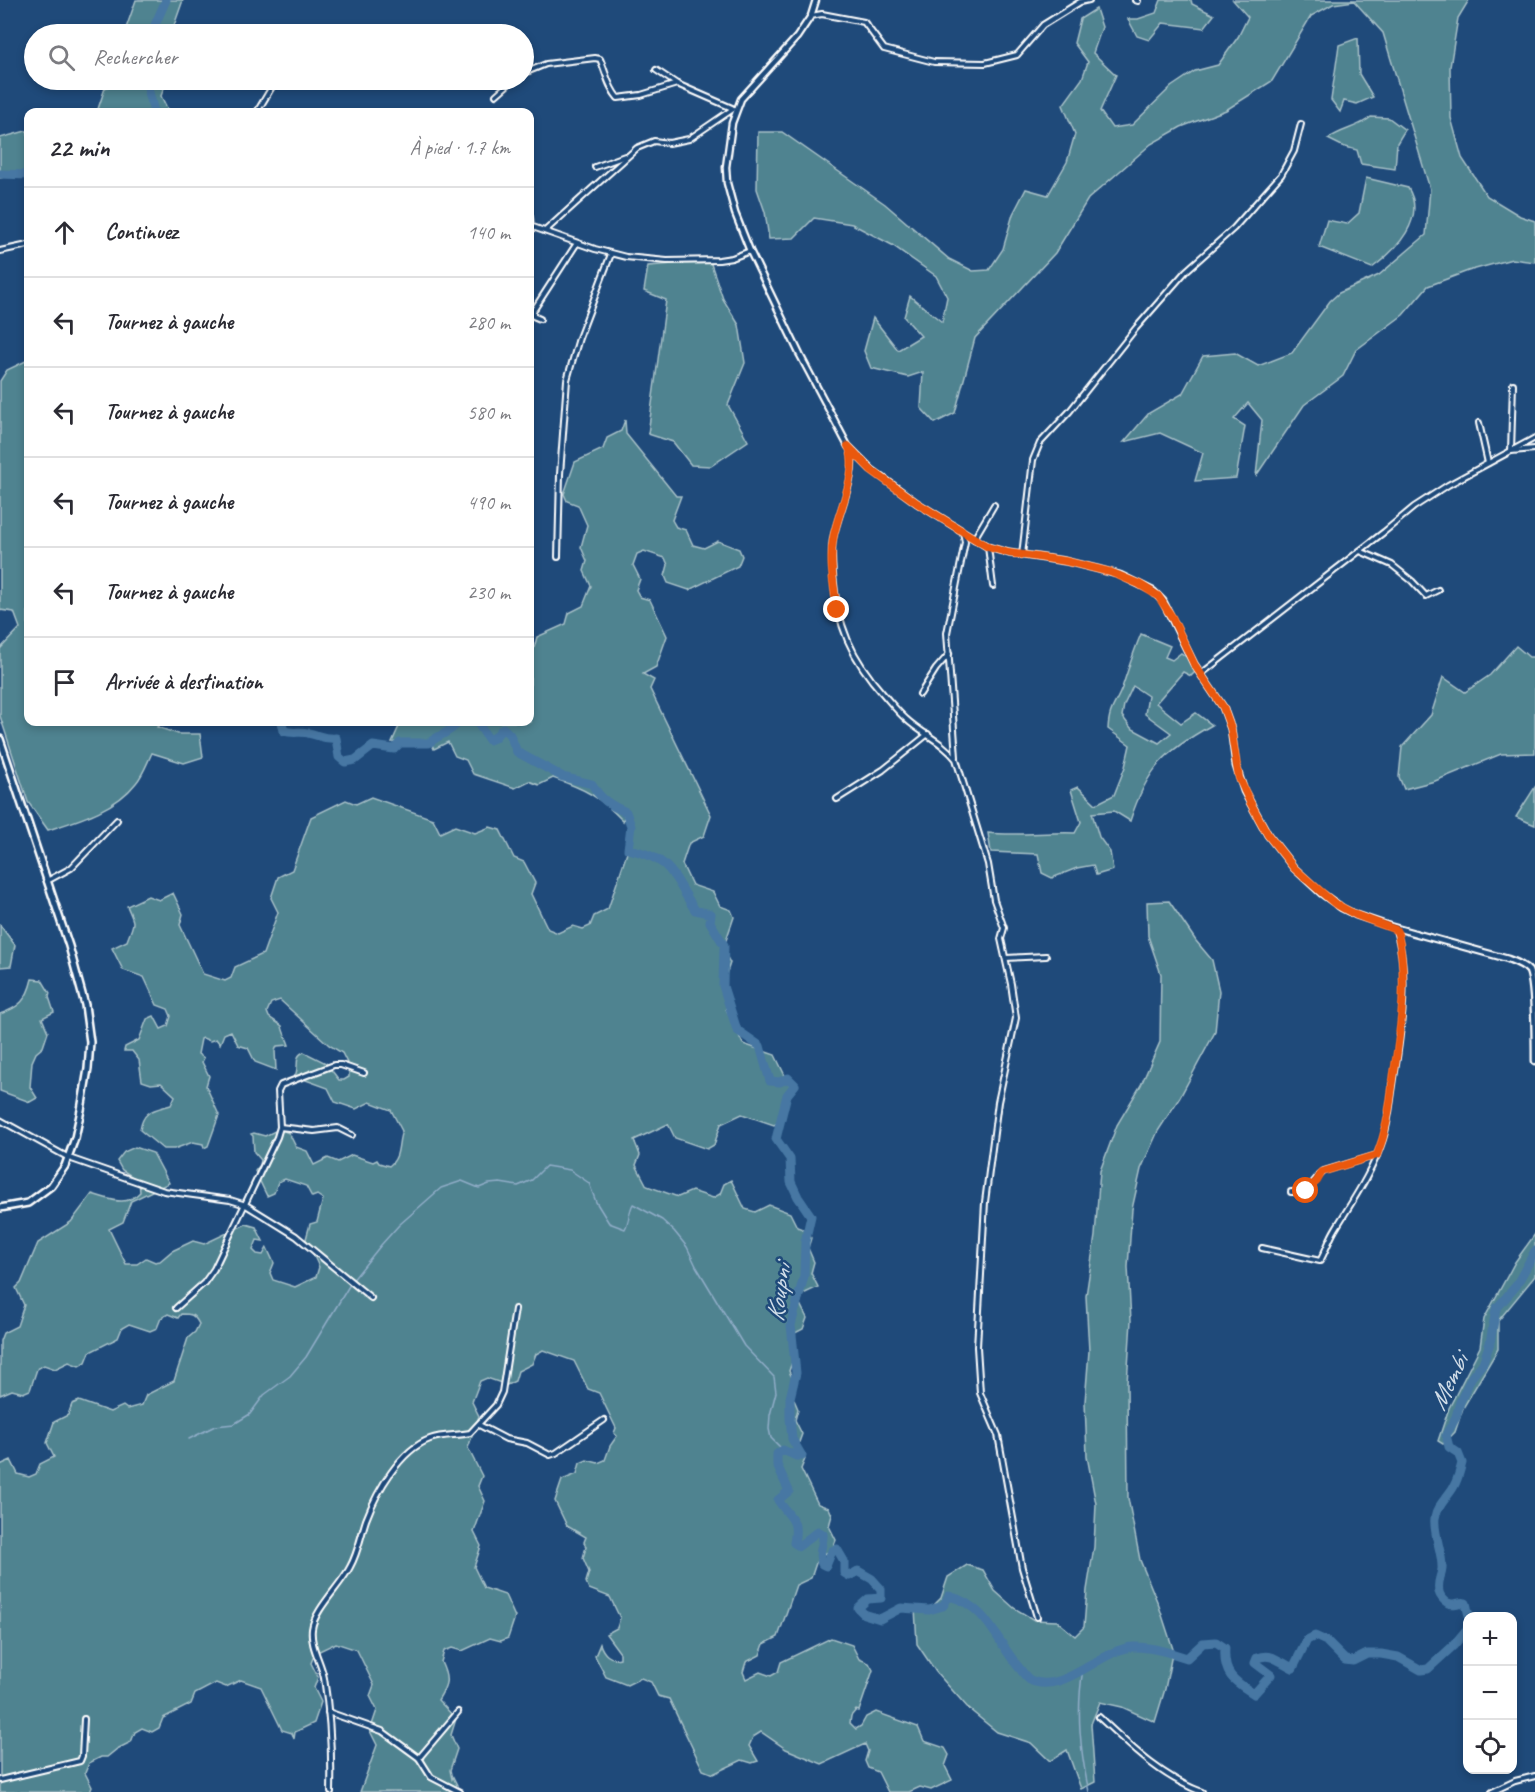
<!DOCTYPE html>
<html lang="fr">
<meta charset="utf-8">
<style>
:root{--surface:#fff;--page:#f2f2f3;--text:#2b2b33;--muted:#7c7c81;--line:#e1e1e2}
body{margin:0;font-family:Caveat,sans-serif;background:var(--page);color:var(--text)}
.controls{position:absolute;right:18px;bottom:18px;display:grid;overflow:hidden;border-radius:12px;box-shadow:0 3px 9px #0003}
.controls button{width:54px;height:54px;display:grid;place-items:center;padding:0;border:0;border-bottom:2px solid var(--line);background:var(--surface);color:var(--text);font:30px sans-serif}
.stop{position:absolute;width:18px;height:18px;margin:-14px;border:4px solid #ea580c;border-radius:50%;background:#fff}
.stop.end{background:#ea580c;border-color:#fff;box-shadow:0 2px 6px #0008}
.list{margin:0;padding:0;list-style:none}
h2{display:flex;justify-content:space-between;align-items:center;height:78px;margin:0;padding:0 24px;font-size:26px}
h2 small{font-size:20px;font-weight:400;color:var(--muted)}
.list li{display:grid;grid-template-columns:39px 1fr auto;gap:18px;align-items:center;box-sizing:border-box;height:90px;padding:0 24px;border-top:2px solid var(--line)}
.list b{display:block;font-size:22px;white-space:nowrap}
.list em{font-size:20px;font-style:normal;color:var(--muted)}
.icon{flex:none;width:33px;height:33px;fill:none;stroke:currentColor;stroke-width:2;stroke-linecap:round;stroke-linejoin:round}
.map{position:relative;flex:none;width:1535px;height:1792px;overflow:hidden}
.search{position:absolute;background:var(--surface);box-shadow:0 3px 9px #0003;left:24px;top:24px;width:510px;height:66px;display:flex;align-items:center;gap:15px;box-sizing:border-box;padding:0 21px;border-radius:33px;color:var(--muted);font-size:22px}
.panel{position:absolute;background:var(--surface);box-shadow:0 3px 9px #0003;left:24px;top:108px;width:510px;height:618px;border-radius:12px}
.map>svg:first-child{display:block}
.green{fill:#508390;stroke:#a8c1c8;stroke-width:1.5;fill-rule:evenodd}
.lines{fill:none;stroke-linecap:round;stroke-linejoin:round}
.stream{stroke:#90adc8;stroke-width:1.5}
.river{stroke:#4677a3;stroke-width:9}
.minor-casing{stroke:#fff;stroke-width:8}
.tertiary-casing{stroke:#fff;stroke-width:9}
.secondary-casing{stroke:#fff;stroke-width:10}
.minor{stroke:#1f4a7a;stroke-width:4}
.tertiary{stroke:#1f4a7a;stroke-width:4.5}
.secondary{stroke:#1f4a7a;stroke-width:5}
.route{stroke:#ea580c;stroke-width:8}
.labels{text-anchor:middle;stroke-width:5;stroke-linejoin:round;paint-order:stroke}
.water-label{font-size:26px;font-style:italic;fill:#d1dde8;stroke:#1f4a7a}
</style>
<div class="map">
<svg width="1535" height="1792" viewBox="0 0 1535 1792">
<rect width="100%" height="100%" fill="#1f4a7a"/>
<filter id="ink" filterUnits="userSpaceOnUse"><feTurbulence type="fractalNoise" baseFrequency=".0167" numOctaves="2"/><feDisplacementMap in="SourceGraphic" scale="12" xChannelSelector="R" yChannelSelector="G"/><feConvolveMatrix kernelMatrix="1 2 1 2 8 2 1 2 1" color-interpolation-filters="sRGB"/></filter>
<g filter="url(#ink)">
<!-- green -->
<g class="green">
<polygon points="136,0 183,0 171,34 124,34"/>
<polygon points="1161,0 1191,0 1192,4 1214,15 1204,28 1163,23 1149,40 1137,36 1128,19 1138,19 1156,13"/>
<polygon points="1233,0 1469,0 1458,18 1450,67 1451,118 1462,158 1487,196 1520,216 1535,221 1535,262 1512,259 1468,271 1428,286 1403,315 1356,350 1343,376 1304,405 1256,476 1262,420 1248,403 1234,419 1245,426 1236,478 1195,481 1203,453 1160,433 1124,442 1149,413 1182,394 1203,356 1235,353 1258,366 1292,353 1330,301 1339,293 1379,275 1426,235 1430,189 1383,33 1354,1 1333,4 1311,16 1272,81 1226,110 1181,127 1151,144 1088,199 1055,253 975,338 955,413 935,423 921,408 923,372 908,377 871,368 864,351 873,318 898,350 921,336 904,317 910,296 942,322 947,297 936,276 892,245 852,224 814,218 794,238 769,239 765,212 757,189 758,132 782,132 885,204 949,259 973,271 989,270 1003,249 1013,214 1026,189 1048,195 1067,162 1075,134 1063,105 1082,79 1088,62 1074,43 1080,19 1096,9 1102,27 1093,53 1116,75 1100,111 1112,128 1132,125 1171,87 1195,71 1218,65 1238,37 1248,17"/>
<polygon points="1358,38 1359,74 1373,97 1357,104 1344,101 1340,112 1331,100 1339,45"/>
<polygon points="120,80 167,80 161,96 168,110 167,112 97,112 105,88"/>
<path d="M1371 117 1389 118 1405 130 1397 143 1395 169 1361 164 1357 150 1342 146 1328 139C1341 129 1358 128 1371 117Z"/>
<polygon points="26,131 28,131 28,178 9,176 0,178 0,138"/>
<path d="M1366 178 1408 188C1427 219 1396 250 1372 268L1319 247 1327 220 1347 224 1359 213Z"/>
<polygon points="710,261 723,299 739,325 745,363 728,405 748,441 711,466 691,465 673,442 648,434 666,300 644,291 648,266"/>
<path d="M28 360V722H162L157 727 178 734H200L203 757 184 763 152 753C147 763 143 775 136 783 115 810 79 820 48 830L28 802 0 716V649L20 628 14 612 0 610V381L7 370Z"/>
<path d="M625 420 626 434 676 496H681L672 520 676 527 686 530 693 545 704 548 718 541 739 549 742 556 738 566 689 590 668 583 665 576 668 565 665 558 644 551 637 554 633 565 640 579 636 590 640 597 650 600 667 636 656 667 643 674 654 680 650 689 711 815 704 836 689 843 682 864 692 885 713 892 720 906 731 910 734 917 723 949 730 963 723 984 730 998 726 1009 743 1044 775 1055 792 1090 781 1121 774 1125 742 1114 721 1124 714 1145 707 1149 675 1138 668 1124 634 1140 640 1155 636 1165 647 1186 678 1197 692 1191 713 1198 720 1194 724 1184 731 1180 745 1209 755 1212 769 1205 790 1213 797 1227 808 1231 811 1238 808 1248 814 1262 811 1273 818 1287 803 1294 800 1304 807 1318 803 1329 789 1336 796 1350 789 1371 795 1385 792 1395 798 1409 795 1420 802 1434 798 1445 805 1459 801 1469 818 1504 829 1508 832 1515 829 1526 836 1540 832 1550 818 1557 811 1578 796 1585 778 1637 764 1644 760 1655 746 1662 743 1672 746 1679 760 1672 771 1676 778 1672 781 1662 831 1638 852 1645 859 1659 869 1663 873 1670 859 1711 856 1710 851 1716 850 1723 856 1729 861 1726 866 1717 876 1712 918 1727 924 1741 945 1748 949 1755 945 1766 952 1780 931 1790 920 1787 909 1792H888L878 1772 868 1768 865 1761 868 1751 865 1744 822 1764 786 1749 761 1732 753 1737 749 1746 758 1761 752 1763 742 1760 713 1774 703 1770 669 1699 658 1696 651 1682 641 1678 627 1685 606 1677 595 1656 600 1644C603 1653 610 1661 620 1658V1653L606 1634 617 1628 620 1618 610 1597 589 1589 586 1582 589 1572 583 1558 586 1547 584 1542 586 1537 567 1526 555 1501 562 1480 577 1474 580 1463 587 1460 598 1463 605 1460 610 1446 617 1436 614 1433 616 1428 599 1393 588 1389 574 1361 543 1350 536 1354 532 1364 518 1371 515 1381 507 1385 487 1378 480 1381 472 1402 479 1416 468 1448 482 1476 478 1486 485 1501 474 1532 481 1546 474 1567 484 1588 505 1595 515 1617 508 1638 501 1641 490 1638 462 1651 452 1648 444 1651 441 1662C449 1679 448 1684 438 1700L456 1719 451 1735 457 1749 450 1770 452 1779 453 1777 457 1785 454 1792H360L377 1745 370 1731 377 1710 370 1696 374 1685 357 1650 336 1643 315 1653 311 1663 318 1677 314 1688 321 1702 314 1723 295 1732 294 1739 292 1733 282 1730 261 1687 241 1680 226 1687 216 1683 195 1694 191 1704 163 1718 159 1728 152 1732 142 1728 135 1732 131 1742 117 1749 107 1757H101L89 1763 85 1773 92 1787 90 1792H0V1465L11 1460 18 1474 29 1477 36 1474 40 1464 54 1457 47 1443 54 1422 68 1415 72 1404 79 1401 110 1412 123 1406 127 1409 142 1405 146 1395 174 1381 188 1338 195 1332 199 1324C194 1314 191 1314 181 1314L178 1318 168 1314 161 1318 157 1328 150 1331 129 1324 122 1328 118 1338 90 1352 86 1362 79 1366 69 1362 55 1369 44 1365 37 1369 30 1390 23 1393 12 1390 0 1395V1341L3 1333 17 1326 24 1305 16 1288 21 1283 38 1243 71 1222 92 1194C111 1199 125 1208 140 1192L139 1181 122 1170 117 1161 124 1152 135 1147 153 1153 169 1183 131 1201 123 1222 109 1229 126 1264H137L146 1258 155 1262 160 1261 172 1251 193 1241 204 1244 246 1224 256 1227 263 1241 257 1240 253 1250 257 1254 263 1255 267 1248 274 1263 270 1273 273 1280 295 1287 316 1277 319 1267 306 1239 310 1224 317 1222 323 1199 317 1195 312 1197 306 1186 285 1179 278 1182 274 1193 267 1196 255 1171 260 1165 261 1160 254 1152 253 1136 251 1134 254 1133 265 1136 279 1129 289 1133 296 1147 307 1151 314 1165 328 1158 338 1162 352 1155 373 1162 377 1160 379 1163 389 1166C401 1157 397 1143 402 1131L391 1110 370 1102 356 1109 335 1102 328 1088 295 1076C300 1066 293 1056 304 1052L326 1063 339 1080H344L349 1077V1067L342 1053 329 1045 280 1000 271 1003 267 1012 269 1017 282 1026C283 1033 287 1038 289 1045L277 1046 275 1051 276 1070 255 1062 248 1048 238 1045 231 1031 224 1034 220 1044 216 1039 210 1041 203 1038 201 1039 198 1054 204 1058 202 1062 209 1076 206 1086 219 1115 208 1146 204 1148 203 1144 193 1142 174 1149H163L140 1130C143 1110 154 1110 171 1105L175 1096 161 1083 151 1084 142 1081 139 1060 132 1051H124L125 1047 139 1040 147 1019 154 1016 161 1029 168 1026 171 1016 168 1009 157 1005 144 977 123 970 112 948 127 941C134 921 136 926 127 906L148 896 159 900 173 893 183 914 180 925 203 974 225 981 231 978 235 967 263 954 278 912 271 898 278 877 292 870 311 817 346 800 356 804 371 797 433 819 440 833 455 826 475 833 490 827 500 830 514 858 524 862 535 883 531 894 548 929 558 933 573 926 583 929 590 926 594 916 608 909 633 835 624 816 623 821C599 796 585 789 553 778L539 785 529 781 515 788 473 774 466 760 455 756 448 742 434 749 430 740 426 743 392 742 401 722H530V650L534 648 537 637 566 624 569 613 583 606 591 586 584 571 587 561 581 547 587 525 578 505 567 501 564 494 575 462 603 449 607 438 621 431Z"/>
<path d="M1141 634 1170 646 1165 657 1172 660 1181 653 1200 667 1191 676 1183 672 1156 703 1181 723 1196 713 1212 725C1165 751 1147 768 1130 821L1114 811 1092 813 1099 837 1110 852 1113 870 1096 875 1093 865 1077 868 1052 878 1042 873 1038 854 991 852 988 833C1017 836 1046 832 1075 833L1081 822 1071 790 1078 787 1096 804 1114 795 1125 767 1130 745 1108 729C1109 708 1115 706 1122 688 1128 670 1133 653 1141 634ZM1133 686 1148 696 1145 714 1171 733 1159 743 1131 728 1122 716 1124 705Z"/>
<polygon points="1516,646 1529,657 1535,657 1535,753 1501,754 1435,781 1404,789 1399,777 1402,747 1431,715 1443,677 1465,692 1490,675"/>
<polygon points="1535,787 1535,825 1516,817"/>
<polygon points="1169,901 1196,941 1212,960 1219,991 1215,1032 1180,1097 1158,1131 1141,1169 1132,1209 1128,1267 1131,1321 1127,1383 1128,1498 1140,1560 1159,1606 1173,1649 1165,1689 1155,1722 1122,1707 1100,1702 1091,1724 1095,1782 1081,1789 1067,1750 1050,1761 1031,1743 997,1732 969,1709 936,1672 917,1644 915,1608 928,1611 941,1598 948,1577 967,1565 983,1570 995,1591 1014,1608 1034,1620 1057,1621 1075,1636 1084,1627 1087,1590 1094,1547 1096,1504 1087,1456 1085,1402 1089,1351 1086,1296 1095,1236 1100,1171 1117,1125 1141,1085 1160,1042 1161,974 1148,936 1147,902"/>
<polygon points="0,925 15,945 11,966 0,967"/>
<path d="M32 979 42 980 50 993 49 997 54 1012 42 1018 48 1032 43 1047 36 1053 32 1062 30 1087 37 1098 30 1102 0 1091V1014C20 1007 27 1000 32 979Z"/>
<polygon points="1535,1234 1535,1276 1498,1321 1498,1349 1463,1408 1455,1432 1443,1444 1438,1441 1449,1408 1480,1347 1484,1319 1515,1262"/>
</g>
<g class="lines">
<!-- stream -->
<g class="stream">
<path d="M189 1439 215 1426 234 1424 250 1414 264 1395 290 1376 306 1357 352 1281 381 1245 399 1225 441 1188 462 1181 479 1188 489 1184 500 1183 518 1186 532 1180 546 1166 570 1170 589 1183 596 1202 609 1223 625 1229C630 1219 629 1211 633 1204L662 1220 674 1231 687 1247 696 1266 744 1346 774 1377 776 1392 770 1415 769 1429 771 1438 783 1450"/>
<path d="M1083 1669C1076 1711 1080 1750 1089 1792"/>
</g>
<!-- river -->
<g class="river">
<polyline points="151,34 166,0"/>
<polyline points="146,80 154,112"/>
<polyline points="0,174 28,175"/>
<path d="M282 722 284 731C293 734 300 731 308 733 319 735 325 740 336 738L339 757 345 762 355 760 373 746 394 749 400 743H429C440 734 450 733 459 722"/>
<path d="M477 722 489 740 494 738 503 728 510 735 517 752 563 777 592 784C600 799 611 806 626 812L631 826 628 849C673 858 673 877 695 910L711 914 710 922 724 945 723 986 737 1030 760 1046 770 1081 780 1082 788 1078 795 1085 787 1095 776 1139 790 1159 791 1182 798 1197 811 1216 805 1242 804 1276 791 1325 796 1373 790 1398V1418L792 1439 802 1456H796L783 1450 777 1454V1465L789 1491 778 1500C790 1519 799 1518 794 1543L799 1546 818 1531 823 1534C824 1545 817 1552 822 1564L826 1566 832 1551 837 1549 844 1561V1573L849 1576 858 1571 872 1579 881 1589V1598L868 1599 858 1608 864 1614 880 1619 901 1608 929 1610 943 1606 949 1596C988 1606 997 1643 1021 1670 1023 1673 1027 1678 1030 1680 1063 1696 1101 1649 1133 1647 1150 1646 1172 1653 1187 1658L1203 1643 1216 1642 1225 1648C1223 1675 1234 1681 1254 1694L1271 1675 1255 1663 1257 1658C1272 1652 1279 1662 1293 1668L1307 1640 1315 1636 1326 1641 1345 1660 1353 1661 1367 1654H1381L1398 1657 1421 1670 1428 1669 1453 1646 1468 1628"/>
<path d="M1469 1616 1466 1603C1459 1601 1454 1606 1448 1603 1444 1601 1440 1596 1439 1592 1437 1580 1441 1578 1442 1569 1443 1553 1433 1534 1435 1518 1437 1505 1449 1496 1454 1486 1458 1479 1460 1470 1462 1463L1458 1453 1449 1447 1446 1435 1456 1417 1460 1402 1471 1378 1483 1363 1490 1343 1496 1309 1516 1286 1535 1251"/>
</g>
<!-- minor casing -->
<g class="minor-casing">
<g id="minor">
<polyline points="1135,0 1138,1"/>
<polyline points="811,16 822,14 864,22 884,49 934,62 985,63 1017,55 1043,25 1080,2 1089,0"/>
<polyline points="311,34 313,32"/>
<polyline points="656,70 677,84 732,108"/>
<path d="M524 73 546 64 595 58 600 59C606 72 608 87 618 98L641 95 677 84"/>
<polyline points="496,95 513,80"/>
<polyline points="257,112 276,80"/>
<polyline points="595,167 625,156"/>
<polyline points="530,217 531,227 530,233"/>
<polyline points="530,226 595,249 626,257 667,261 719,260 732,258 750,251"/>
<polyline points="545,231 637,148 654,141 669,143 689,139 733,109"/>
<polyline points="0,251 28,245"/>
<polyline points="540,319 533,316 533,311 577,243"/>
<polyline points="1513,384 1511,451 1535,449"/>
<polyline points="1479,423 1488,463"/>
<path d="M850 450C859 472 837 515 833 539 831 551 832 563 833 575 837 625 851 658 884 695 891 703 898 712 906 719 922 734 942 741 956 759L988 864 994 900 1004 928 1001 939 1011 984 1016 1018 998 1102 985 1202 977 1347 980 1393 998 1435 1022 1568 1037 1617"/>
<polyline points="974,539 994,505"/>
<polyline points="988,547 993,586"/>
<polyline points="1360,551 1392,565 1412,581 1426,596 1438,590"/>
<polyline points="1022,555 1033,460 1040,443 1069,412 1136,328 1186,271 1234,228 1281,175 1294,151 1301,124"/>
<polyline points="558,557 560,474 567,380 579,338 611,254"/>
<polyline points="1201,674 1384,532 1414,507 1448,485 1535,438"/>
<polyline points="920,694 936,669 949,654"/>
<polyline points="956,757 947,633 965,542 963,532"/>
<polyline points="837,799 883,770 928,734"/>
<polyline points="47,881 71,868 117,820"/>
<polyline points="1006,958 1046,956"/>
<polyline points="0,1120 69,1158 164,1191 230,1200 246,1205 296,1236 371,1298"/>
<polyline points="280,1127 278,1091 281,1085 334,1065 341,1065 364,1073"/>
<path d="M1291 1192C1315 1192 1310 1181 1324 1171L1377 1155"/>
<path d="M1262 1248 1320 1261C1326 1251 1329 1239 1336 1228 1353 1200 1373 1171 1383 1139 1389 1121 1390 1103 1393 1085 1400 1037 1411 977 1396 930L1393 928"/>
<polyline points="176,1308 204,1283 214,1269 277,1137 280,1127 314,1131 338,1128 352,1135"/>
<polyline points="479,1425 506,1439 527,1443 550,1455 556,1453 604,1420"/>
<polyline points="328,1712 382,1731 419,1758 458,1712"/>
<path d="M1099 1717C1130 1746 1161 1777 1202 1792"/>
<polyline points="419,1758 431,1777 460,1792"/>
<polyline points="0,1780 80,1761 82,1756 84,1719"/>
<path d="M331 1792C332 1754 330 1715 324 1678 321 1662 310 1646 312 1629 314 1610 341 1585 350 1567 358 1553 361 1535 366 1520 377 1491 400 1450 430 1439 443 1434 457 1436 470 1433L496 1405 502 1392 515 1309"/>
<polyline points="1492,1792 1515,1781 1535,1776"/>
</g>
</g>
<!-- tertiary casing -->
<g class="tertiary-casing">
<path id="tertiary" d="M816 0 811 16 797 37 741 99 732 123 726 167 727 183 735 213 750 251 800 355 848 446 871 469 917 503 988 547 1009 553 1065 561 1098 569 1120 575 1153 591 1163 601 1194 664 1223 707 1231 729 1236 766 1244 791 1268 835 1294 868 1321 893 1342 908 1356 915 1389 926 1508 959C1516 962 1524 965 1529 971 1535 985 1535 1041 1535 1061"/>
</g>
<!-- secondary casing -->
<g class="secondary-casing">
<polyline id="secondary" points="0,739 69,946 85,1005 90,1042 88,1069 81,1110 75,1138 65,1166 51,1186 28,1203 0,1208"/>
</g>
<!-- minor -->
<use href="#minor" class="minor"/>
<!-- tertiary -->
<use href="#tertiary" class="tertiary"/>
<!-- secondary -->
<use href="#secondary" class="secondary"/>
</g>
</g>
<g class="lines" filter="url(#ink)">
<!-- route -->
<path class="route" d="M837 610C834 587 829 563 833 540 836 515 861 469 848 446L871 470 917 503 988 547 1009 553 1065 561 1110 572 1139 584 1158 596 1172 617 1194 664 1223 707 1231 729 1239 778 1250 802 1268 835 1294 868 1334 903 1356 915 1396 930 1398 934C1409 984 1399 1036 1392 1087 1389 1111 1386 1132 1377 1155L1322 1172 1317 1181 1306 1191"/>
</g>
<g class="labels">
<!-- water labels -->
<g class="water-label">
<text transform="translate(778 1293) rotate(-82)" y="9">Koupni</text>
<text transform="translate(1448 1382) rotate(-64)" y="9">Membi</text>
</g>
</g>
</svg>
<div class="controls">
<button>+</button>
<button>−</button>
<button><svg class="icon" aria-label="locate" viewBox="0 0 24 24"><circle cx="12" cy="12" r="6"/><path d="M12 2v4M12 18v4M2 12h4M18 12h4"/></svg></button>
</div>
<div class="stop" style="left:1306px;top:1191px"></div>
<div class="stop end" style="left:837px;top:610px"></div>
<div class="search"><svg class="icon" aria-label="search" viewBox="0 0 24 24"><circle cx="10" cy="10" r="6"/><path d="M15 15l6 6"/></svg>Rechercher</div>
<section class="panel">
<h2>22 min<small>À pied · 1.7 km</small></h2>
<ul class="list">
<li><svg class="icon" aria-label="ahead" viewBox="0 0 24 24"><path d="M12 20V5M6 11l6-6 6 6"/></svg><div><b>Continuez</b></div><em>140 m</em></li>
<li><svg class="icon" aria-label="left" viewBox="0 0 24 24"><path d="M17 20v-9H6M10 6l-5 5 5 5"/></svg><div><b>Tournez à gauche</b></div><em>280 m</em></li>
<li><svg class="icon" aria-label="left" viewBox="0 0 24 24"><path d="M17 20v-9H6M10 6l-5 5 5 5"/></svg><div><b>Tournez à gauche</b></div><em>580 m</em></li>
<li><svg class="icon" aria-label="left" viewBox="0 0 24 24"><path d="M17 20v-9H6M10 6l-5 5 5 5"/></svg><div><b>Tournez à gauche</b></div><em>490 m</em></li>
<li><svg class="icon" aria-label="left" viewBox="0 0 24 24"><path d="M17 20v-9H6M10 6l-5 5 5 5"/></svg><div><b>Tournez à gauche</b></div><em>230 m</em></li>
<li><svg class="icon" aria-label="arrive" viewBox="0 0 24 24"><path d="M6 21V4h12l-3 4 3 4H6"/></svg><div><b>Arrivée à destination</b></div></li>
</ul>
</section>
</div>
